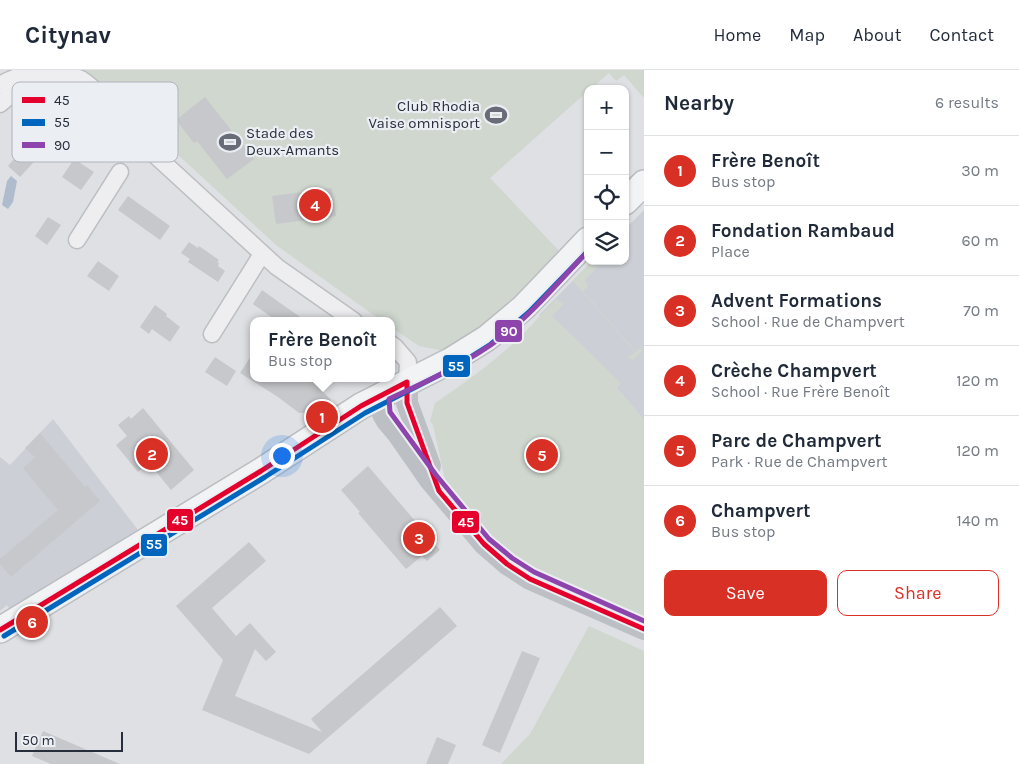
<!DOCTYPE html>
<meta charset="utf-8">
<style>
:root{--surface:#fff;--page:#f2f2f3;--text:#1f2937;--muted:#747a83;--line:#e0e1e3;--accent:#d93025}
body{margin:0;font-family:Karla,sans-serif;background:var(--page);color:var(--text)}
.controls{position:absolute;right:15px;top:15px;display:grid;overflow:hidden;border-radius:10px;box-shadow:0 1px 4px #0004}
.controls button{width:45px;height:45px;display:grid;place-items:center;padding:0;border:0;border-bottom:1px solid var(--line);background:var(--surface);color:var(--text);font:25px sans-serif}
.scale{position:absolute;left:15px;bottom:12px;width:108px;box-sizing:border-box;padding-left:5px;border:2px solid #272e3b;border-top:0;font-size:14px;line-height:18px;white-space:nowrap;color:#272e3b;-webkit-text-stroke:4px #ebeef3;paint-order:stroke}
.you{position:absolute;left:281px;top:385px;width:18px;height:18px;margin:-12px;border:4px solid #fff;border-radius:50%;background:#1a73e8;box-shadow:0 0 0 8px #1a73e833}
.badge{display:grid;place-items:center;width:32px;height:32px;border-radius:50%;background:var(--accent);color:#fff;font-size:16px;font-weight:700}
.pin{position:absolute;translate:-50% -50%;border:2px solid #fff;box-shadow:0 1px 5px #0006}
.popup{position:absolute;left:250px;top:247px;width:145px;height:65px;box-sizing:border-box;display:grid;place-content:center;border-radius:10px;background:var(--surface);filter:drop-shadow(0 1px 4px #0005);font-size:16px;white-space:nowrap;color:var(--muted)}
.popup b{font-size:19px;color:var(--text)}
.popup::after{content:'';position:absolute;left:50%;top:100%;margin-left:-10px;border:10px solid transparent;border-top-color:var(--surface)}
.list{margin:0;padding:0;list-style:none}
h2{display:flex;justify-content:space-between;align-items:center;height:65px;margin:0;padding:0 20px;font-size:21px}
h2 small{font-size:16px;font-weight:400;color:var(--muted)}
.list li{display:grid;grid-template-columns:32px 1fr auto;gap:15px;align-items:center;box-sizing:border-box;height:70px;padding:0 20px;border-top:1px solid var(--line)}
.list b{display:block;font-size:19px;white-space:nowrap}
.list p{margin:0;font-size:16px;white-space:nowrap;color:var(--muted)}
.list em{font-size:16px;font-style:normal;color:var(--muted)}
.actions{display:flex;gap:10px;padding:15px 20px}
.actions a{flex:1;padding:11px 0;border:1px solid var(--accent);border-radius:10px;text-align:center;font-size:18px;color:var(--accent)}
.actions .main{background:var(--accent);color:#fff}
.icon{flex:none;width:28px;height:28px;fill:none;stroke:currentColor;stroke-width:2;stroke-linecap:round;stroke-linejoin:round}
.map{position:relative;flex:none;width:644px;height:694px;overflow:hidden}
header{display:flex;align-items:center;gap:30px;box-sizing:border-box;height:70px;padding:0 25px;background:var(--surface);border-bottom:1px solid var(--line)}
header strong{font-size:24px}
nav{display:flex;gap:28px;margin-inline-start:auto;font-size:18px}
main{display:flex}
aside{flex:1;background:var(--surface)}
.map>svg:first-child{display:block}
.built{fill:#ccd0d6}
.green{fill:#cfd7cf}
.water{fill:#aebccd}
.building{fill:#c7c8cb}
.lines{fill:none;stroke-linecap:round;stroke-linejoin:round}
.street-casing{stroke:#bcbec1;stroke-width:19}
.primary-casing{stroke:#bbbdc1;stroke-width:28}
.street{stroke:#eeeef0;stroke-width:16}
.secondary{stroke:#bcbfc3;stroke-width:22}
.primary{stroke:#f2f3f4;stroke-width:25}
.bus-1-casing{stroke:#ebeef3;stroke-width:9}
.bus-2-casing{stroke:#ebeef3;stroke-width:9}
.bus-3-casing{stroke:#ebeef3;stroke-width:9}
.bus-1{stroke:#e4002b;stroke-width:5}
.bus-2{stroke:#0065bd;stroke-width:5}
.bus-3{stroke:#8e44ad;stroke-width:5}
.labels{text-anchor:middle;stroke-width:4.5;stroke-linejoin:round;paint-order:stroke}
.poi-label{font-size:15px;fill:#272e3b;stroke:#ebeef3;text-anchor:end}
.key{fill:#ebeef3;stroke:#b0b4bc;stroke-width:1}
.key-label{font-size:14px;fill:#272e3b}
.line-badge{stroke:#ebeef3;stroke-width:2}
.badge-label{font-size:14px;text-anchor:middle;font-weight:bold;fill:#fff}
</style>
<header>
<strong>Citynav</strong>
<nav><a>Home</a><a>Map</a><a>About</a><a>Contact</a></nav>
</header>
<main>
<div class="map">
<svg width="644" height="694" viewBox="0 0 644 694">
<rect width="100%" height="100%" fill="#dee0e3"/>
<!-- built -->
<g class="built">
<polygon points="644,140 644,350 617,318 539,245 592,191 625,191 625,159"/>
<polygon points="53,349 138,460 10,540 7,535 0,541 0,387 10,395"/>
</g>
<!-- green -->
<g class="green">
<polygon points="81,0 644,0 644,28 624,5 616,11 609,3 591,19 588,19 588,21 490,108 562,184 501,245 450,278 439,280 419,276 391,257 391,251 382,251 276,175 102,15"/>
<polygon points="592,191 604,191 585,210 588,216 583,221 636,282 641,278 642,282 633,290 628,288 635,282 573,211"/>
<path d="M556 229 564 234 552 246 621 313 617 318 644 350V547L519 490 491 465 446 414 433 355 430 351 435 333C466 312 497 290 524 263 535 252 545 240 556 229Z"/>
<polygon points="589,556 644,581 644,694 501,694 530,664"/>
</g>
<!-- water -->
<polygon class="water" points="11,106 17,111 13,132 8,139 2,135 7,111"/>
<!-- building -->
<g class="building">
<polygon points="205,27 254,89 227,109 197,71 194,73 176,50"/>
<polygon points="32,68 46,79 20,107 8,96"/>
<polygon points="74,89 94,102 81,120 62,107"/>
<polygon points="332,118 336,146 276,154 272,126"/>
<polygon points="128,126 170,156 160,170 118,140"/>
<polygon points="48,147 61,155 47,175 35,166"/>
<polygon points="189,172 198,178 199,176 219,190 217,192 219,193 218,196 225,201 218,212 188,192 190,189 181,183"/>
<polygon points="98,191 119,206 109,221 87,206"/>
<polygon points="262,220 283,235 306,251 277,251 253,234"/>
<polygon points="155,235 167,244 166,246 180,257 170,272 152,259 149,264 140,257"/>
<polygon points="253,283 253,308 310,308 331,330 312,347 309,343 299,343 278,327 240,303"/>
<polygon points="215,287 236,301 227,316 205,302"/>
<polygon points="143,338 194,400 171,420 149,393 138,402 116,375 127,366 118,355 129,346 131,349"/>
<polygon points="40,363 85,417 87,415 100,431 11,507 0,494 0,489 58,440 23,398 35,387 25,378"/>
<polygon points="368,396 440,480 427,491 422,486 406,499 358,443 360,442 341,420"/>
<polygon points="249,472 266,491 212,538 236,566 250,553 276,582 266,591 255,579 235,626 322,662 311,649 440,537 457,556 309,684 202,640 223,590 176,536"/>
<polygon points="522,581 540,588 500,683 482,675"/>
<polygon points="43,661 120,694 51,694 32,686"/>
<polygon points="437,667 456,675 448,694 426,694"/>
</g>
<g class="lines">
<!-- street casing -->
<g class="street-casing">
<g id="street">
<path d="M0 15C24 0 55 0 81 9 92 16 101 26 110 35 120 45 130 55 140 66"/>
<polyline points="0,34 13,23 27,17 46,15 60,18 77,24 119,59 155,85 277,197 354,251"/>
<polyline points="77,170 120,102"/>
<polyline points="212,264 262,184"/>
<polyline points="391,274 395,277 408,292 407,312"/>
</g>
</g>
<!-- primary casing -->
<g class="primary-casing">
<g id="primary">
<polyline points="625,132 644,113"/>
<polyline points="0,560 261,401 361,336 450,291 487,268 524,237 588,170"/>
</g>
</g>
<!-- street -->
<use href="#street" class="street"/>
<!-- secondary -->
<g class="secondary">
<polyline points="407,312 407,333 430,396"/>
<polyline points="381,325 383,344 387,351 398,364 430,410 484,474 507,494 530,509 644,559"/>
</g>
<!-- primary -->
<use href="#primary" class="primary"/>
<!-- bus-1 casing -->
<g class="bus-1-casing">
<polyline id="bus-1" points="0,560 261,401 361,336 407,312 407,333 439,421 484,474 507,494 530,509 644,559"/>
</g>
<!-- bus-2 casing -->
<g class="bus-2-casing">
<polyline id="bus-2" points="4,566 265,407 365,343 453,298 491,274 529,242 588,181"/>
</g>
<!-- bus-3 casing -->
<g class="bus-3-casing">
<path id="bus-3" d="M588 181C560 210 535 241 503 266 469 292 428 311 389 329L390 342 436 405 489 469 512 488 534 502 644 551"/>
</g>
<!-- bus-1 -->
<use href="#bus-1" class="bus-1"/>
<!-- bus-2 -->
<use href="#bus-2" class="bus-2"/>
<!-- bus-3 -->
<use href="#bus-3" class="bus-3"/>
</g>
<!-- icons -->
<defs>
<g id="stadium-bare" transform="scale(1.725)"><path d="M0-5a6.5 5 0 1 0 0 10a6.5 5 0 1 0 0-10ZM-3.5-1.8h7v3.6h-7Z" fill="#676c76" stroke="#ebeef3" stroke-width="2.5" paint-order="stroke"/></g>
</defs>
<g fill-rule="evenodd">
<use href="#stadium-bare" x="496" y="45"/>
<use href="#stadium-bare" x="230" y="72"/>
</g>
<g class="labels">
<!-- poi labels -->
<g class="poi-label">
<text x="480" y="41">Club Rhodia<tspan x="480" dy="17">Vaise omnisport</tspan></text>
<text x="246" y="68" text-anchor="start">Stade des<tspan x="246" dy="17">Deux-Amants</tspan></text>
</g>
</g>
<!-- legend -->
<rect x="12" y="12" width="166" height="80" rx="8" class="key"/>
<rect x="22" y="27" width="23" height="6" fill="#e4002b"/>
<rect x="22" y="49" width="23" height="7" fill="#0065bd"/>
<rect x="22" y="72" width="23" height="6" fill="#8e44ad"/>
<g class="key-label">
<text x="54" y="35">45</text>
<text x="54" y="57">55</text>
<text x="54" y="80">90</text>
</g>
<g class="line-badge">
<rect x="494" y="249" width="29" height="24" rx="5" fill="#8e44ad"/>
<rect x="442" y="284" width="29" height="24" rx="5" fill="#0065bd"/>
<rect x="166" y="438" width="28" height="24" rx="5" fill="#e4002b"/>
<rect x="451" y="440" width="29" height="24" rx="5" fill="#e4002b"/>
<rect x="140" y="463" width="28" height="24" rx="5" fill="#0065bd"/>
</g>
<g class="badge-label">
<text x="509" y="266">90</text>
<text x="456" y="301">55</text>
<text x="180" y="455">45</text>
<text x="466" y="457">45</text>
<text x="154" y="479">55</text>
</g>
</svg>
<div class="controls">
<button>+</button>
<button>−</button>
<button><svg class="icon" aria-label="locate" viewBox="0 0 24 24"><circle cx="12" cy="12" r="6"/><path d="M12 2v4M12 18v4M2 12h4M18 12h4"/></svg></button>
<button><svg class="icon" aria-label="layers" viewBox="0 0 24 24"><path d="M12 4l9 5-9 5-9-5zM3 14l9 5 9-5"/></svg></button>
</div>
<div class="scale">50 m</div>
<div class="you"></div>
<div class="pin badge" style="left:322px;top:347px">1</div>
<div class="popup"><b>Frère Benoît</b>Bus stop</div>
<div class="pin badge" style="left:152px;top:384px">2</div>
<div class="pin badge" style="left:419px;top:468px">3</div>
<div class="pin badge" style="left:315px;top:135px">4</div>
<div class="pin badge" style="left:542px;top:385px">5</div>
<div class="pin badge" style="left:32px;top:552px">6</div>
</div>
<aside>
<h2>Nearby<small>6 results</small></h2>
<ul class="list">
<li><span class="badge">1</span><div><b>Frère Benoît</b><p>Bus stop</p></div><em>30 m</em></li>
<li><span class="badge">2</span><div><b>Fondation Rambaud</b><p>Place</p></div><em>60 m</em></li>
<li><span class="badge">3</span><div><b>Advent Formations</b><p>School · Rue de Champvert</p></div><em>70 m</em></li>
<li><span class="badge">4</span><div><b>Crèche Champvert</b><p>School · Rue Frère Benoît</p></div><em>120 m</em></li>
<li><span class="badge">5</span><div><b>Parc de Champvert</b><p>Park · Rue de Champvert</p></div><em>120 m</em></li>
<li><span class="badge">6</span><div><b>Champvert</b><p>Bus stop</p></div><em>140 m</em></li>
</ul>
<div class="actions"><a class="main">Save</a><a>Share</a></div>
</aside>
</main>
